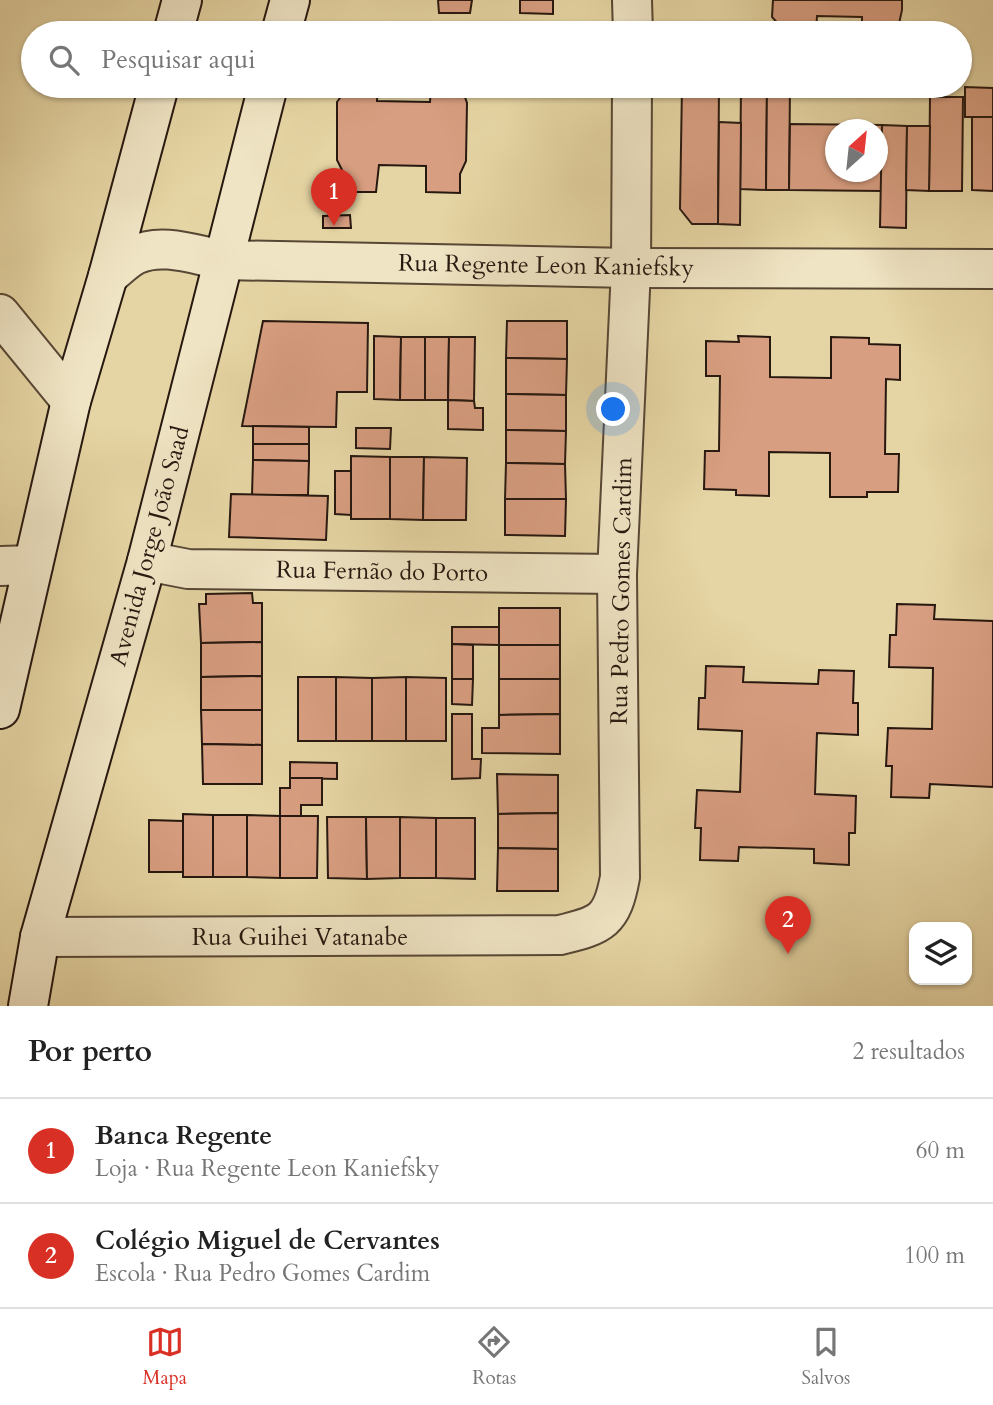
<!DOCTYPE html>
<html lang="pt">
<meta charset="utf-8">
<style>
:root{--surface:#fff;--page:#f6f6f6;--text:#222;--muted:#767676;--line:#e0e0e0;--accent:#d93025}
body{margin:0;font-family:Cardo,serif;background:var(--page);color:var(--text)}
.controls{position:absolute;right:21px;bottom:21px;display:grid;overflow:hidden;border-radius:14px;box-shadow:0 2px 5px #0004}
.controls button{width:63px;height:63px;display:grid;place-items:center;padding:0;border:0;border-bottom:2px solid var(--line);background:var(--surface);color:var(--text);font:35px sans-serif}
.compass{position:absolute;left:825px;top:119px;width:63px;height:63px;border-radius:50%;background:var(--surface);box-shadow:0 2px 5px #0004;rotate:27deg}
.you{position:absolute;left:614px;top:410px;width:24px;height:24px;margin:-18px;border:5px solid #fff;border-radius:50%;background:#1a73e8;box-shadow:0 0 0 10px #1a73e833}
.badge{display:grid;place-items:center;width:46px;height:46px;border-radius:50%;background:var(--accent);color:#fff;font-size:23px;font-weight:700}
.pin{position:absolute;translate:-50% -58px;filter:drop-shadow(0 2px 4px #0008)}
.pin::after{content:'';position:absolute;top:37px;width:24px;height:21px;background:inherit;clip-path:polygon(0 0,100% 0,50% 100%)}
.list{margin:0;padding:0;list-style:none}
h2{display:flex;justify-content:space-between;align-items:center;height:91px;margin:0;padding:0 28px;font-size:30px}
h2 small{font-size:23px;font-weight:400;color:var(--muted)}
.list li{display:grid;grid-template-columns:46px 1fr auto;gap:21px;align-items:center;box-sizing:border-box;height:105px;padding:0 28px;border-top:2px solid var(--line)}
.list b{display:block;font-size:26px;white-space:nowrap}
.list p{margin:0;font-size:23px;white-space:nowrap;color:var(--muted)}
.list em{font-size:23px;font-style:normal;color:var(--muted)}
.icon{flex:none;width:38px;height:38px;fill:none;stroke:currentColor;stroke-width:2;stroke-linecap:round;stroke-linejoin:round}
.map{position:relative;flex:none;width:993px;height:1006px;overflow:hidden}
.search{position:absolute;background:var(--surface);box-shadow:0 2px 5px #0004;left:21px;right:21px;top:21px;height:77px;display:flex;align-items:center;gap:18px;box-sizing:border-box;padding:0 24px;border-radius:38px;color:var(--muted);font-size:26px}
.sheet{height:301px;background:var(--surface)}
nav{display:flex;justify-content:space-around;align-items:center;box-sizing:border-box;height:98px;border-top:2px solid var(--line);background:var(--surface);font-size:19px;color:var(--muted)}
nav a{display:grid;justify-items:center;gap:4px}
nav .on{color:var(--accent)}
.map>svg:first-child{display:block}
.building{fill:#d89e81;stroke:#271810;stroke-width:2;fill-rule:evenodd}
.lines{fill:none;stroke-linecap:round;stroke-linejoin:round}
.minor-casing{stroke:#574735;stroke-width:42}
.secondary-casing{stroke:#271810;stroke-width:42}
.minor{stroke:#efe4c4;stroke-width:38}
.secondary{stroke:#efe4c4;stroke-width:38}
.labels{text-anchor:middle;stroke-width:6;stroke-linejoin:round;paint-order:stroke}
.street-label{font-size:24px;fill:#271810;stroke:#efe4c4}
</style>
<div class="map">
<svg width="993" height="1006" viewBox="0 0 993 1006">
<rect width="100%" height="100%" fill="#e6d5a4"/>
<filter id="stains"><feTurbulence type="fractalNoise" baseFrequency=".00286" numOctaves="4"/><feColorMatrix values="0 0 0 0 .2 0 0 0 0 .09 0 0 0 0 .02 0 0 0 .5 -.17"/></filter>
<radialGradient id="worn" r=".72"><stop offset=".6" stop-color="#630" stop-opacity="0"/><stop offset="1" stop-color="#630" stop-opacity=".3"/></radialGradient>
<!-- building -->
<g class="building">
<polygon points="438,0 472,0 470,13 439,13"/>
<polygon points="520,0 553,0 553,14 520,13"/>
<polygon points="773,0 902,0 902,10 897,33 862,33 862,17 817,16 816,33 780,33 780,26 772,17"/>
<polygon points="345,86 378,86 377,101 430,102 431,86 461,86 467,103 466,161 460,174 460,193 426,192 426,166 379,165 376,192 345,192 344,174 337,160 337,102 345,91"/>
<polygon points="682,86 719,86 718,224 692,224 680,209"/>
<polygon points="741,86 767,86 766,190 740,189"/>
<polygon points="767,86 790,86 789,190 766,190"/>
<polygon points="965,87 993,88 993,117 965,117"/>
<polygon points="930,97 963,97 962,191 929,191"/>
<polygon points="972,117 993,117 993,191 972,190"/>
<polygon points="719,122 741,123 740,225 718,224"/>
<path d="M790 124 882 125 881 191 789 190ZM836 130H878V172H836Z"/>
<polygon points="882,125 907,126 906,228 880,227"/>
<polygon points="907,126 930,126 929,191 906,190"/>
<polygon points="350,215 351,228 323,228 323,216"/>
<polygon points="263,321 368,323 367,392 337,392 336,427 242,426"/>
<polygon points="507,321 567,321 567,359 506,358"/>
<polygon points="374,336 401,337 400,400 374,399"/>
<polygon points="738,336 770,337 770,377 831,378 831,337 869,338 869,344 900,345 900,380 886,379 885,454 899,454 898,492 867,492 867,497 830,497 830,453 769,452 769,496 736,495 736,490 704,489 705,451 719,451 720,376 706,376 706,341 739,342"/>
<polygon points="401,337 425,337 425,400 400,400"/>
<polygon points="425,337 449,337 448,400 425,400"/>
<polygon points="449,337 475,337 474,401 448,400"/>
<polygon points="506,358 567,359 566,395 506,394"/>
<polygon points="506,394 566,395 566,431 506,430"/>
<polygon points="448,400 474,401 475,408 483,408 483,430 448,429"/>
<polygon points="253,426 309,427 309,444 253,444"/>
<polygon points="356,428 391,428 390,449 356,448"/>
<polygon points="506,430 566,431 565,464 506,463"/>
<polygon points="253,444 309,444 309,461 253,460"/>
<polygon points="351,456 390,457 390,519 351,519"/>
<polygon points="390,457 424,457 423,520 390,519"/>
<polygon points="424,457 467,458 466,520 423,520"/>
<polygon points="253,460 309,461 308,495 252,495"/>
<polygon points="506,463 565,464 566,499 505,499"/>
<polygon points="335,471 351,471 351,515 335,514"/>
<polygon points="231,494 328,496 326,540 229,537"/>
<polygon points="505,499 566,499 565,536 505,535"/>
<polygon points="252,593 253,603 262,603 262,642 201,643 199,604 206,604 206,594"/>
<polygon points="897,604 935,605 934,619 993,621 993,787 930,784 929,798 891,797 892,766 886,766 888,728 932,729 933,668 889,667 890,635 896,635"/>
<rect x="499" y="608" width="61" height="37"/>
<polygon points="452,627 499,627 499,645 452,644"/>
<polygon points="262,642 262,676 201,677 201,643"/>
<polygon points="452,644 473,645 473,679 452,679"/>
<rect x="499" y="645" width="61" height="34"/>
<polygon points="706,666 744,667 743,682 818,684 819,670 854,671 853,703 858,703 858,735 817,733 815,794 856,796 855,833 849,833 849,865 814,863 814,849 739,847 738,861 700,860 701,828 695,828 697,790 740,792 742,731 698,729 699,698 705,698"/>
<polygon points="262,676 262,710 201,710 201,677"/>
<rect x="298" y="677" width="38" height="64"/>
<polygon points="336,677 372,678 372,741 336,741"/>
<polygon points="406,677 446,678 446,741 406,741"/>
<polygon points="406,677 406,741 372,741 372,678"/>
<polygon points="452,679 473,679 472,705 452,704"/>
<polygon points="499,679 560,679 560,714 499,715"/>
<polygon points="201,710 262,710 262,745 202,744"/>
<polygon points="452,714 472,714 472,759 481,759 480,778 452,779"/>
<polygon points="560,714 560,754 482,753 482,728 499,728 499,715"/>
<polygon points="202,744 262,745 262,784 203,784"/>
<polygon points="290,762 337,763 337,779 290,778"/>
<polygon points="497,774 558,775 558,813 498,814"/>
<polygon points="290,778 322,778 322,805 301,805 301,816 280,816 280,788 290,788"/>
<polygon points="558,813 558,849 498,848 498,814"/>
<polygon points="183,814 213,815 213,877 183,877"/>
<rect x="213" y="815" width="34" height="62"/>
<polygon points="247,815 280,816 280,878 247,877"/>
<polygon points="280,816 318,816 317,878 280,878"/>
<polygon points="327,817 366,817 367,879 328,878"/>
<polygon points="366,817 400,817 400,878 367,879"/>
<polygon points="400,817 436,818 436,878 400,878"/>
<polygon points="436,818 475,818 475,879 436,878"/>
<polygon points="149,820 183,821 183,872 149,872"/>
<polygon points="498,848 558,849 558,891 497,891"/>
</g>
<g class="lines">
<!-- minor casing -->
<g class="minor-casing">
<g id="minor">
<polyline points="632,0 633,33"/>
<path d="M108 276C117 269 125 260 135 255 162 242 195 255 223 260L631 268 993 269"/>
<polyline points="0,314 71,401"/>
<polyline points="147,561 188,569 617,574"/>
<polyline points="0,566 33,565"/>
<path d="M40 937 560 935C602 925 612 921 620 877L617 574 631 268 632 86"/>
</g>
</g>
<!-- secondary casing -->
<g class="secondary-casing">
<g id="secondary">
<polyline points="173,33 182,0"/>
<polyline points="281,33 290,0"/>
<polyline points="0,709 71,401 108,276 159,86"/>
<polyline points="28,1006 40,937 147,561 268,86"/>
</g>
</g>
<!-- minor -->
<use href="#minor" class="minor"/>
<!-- secondary -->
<use href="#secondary" class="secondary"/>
</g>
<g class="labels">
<!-- street labels -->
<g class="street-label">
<text transform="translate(546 265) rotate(1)" y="8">Rua Regente Leon Kaniefsky</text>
<text transform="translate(149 546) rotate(-75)" y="8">Avenida Jorge João Saad</text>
<text transform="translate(382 571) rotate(1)" y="8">Rua Fernão do Porto</text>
<text transform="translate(621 591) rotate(-89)" y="8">Rua Pedro Gomes Cardim</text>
<text x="300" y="945">Rua Guihei Vatanabe</text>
</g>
</g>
<rect width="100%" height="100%" filter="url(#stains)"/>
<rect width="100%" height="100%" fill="url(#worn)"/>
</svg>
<div class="controls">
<button><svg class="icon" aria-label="layers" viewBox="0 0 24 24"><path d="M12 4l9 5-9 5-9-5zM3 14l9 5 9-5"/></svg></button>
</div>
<svg class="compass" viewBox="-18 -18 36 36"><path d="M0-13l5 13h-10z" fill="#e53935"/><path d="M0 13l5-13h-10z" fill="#767676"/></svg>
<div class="you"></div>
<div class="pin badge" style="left:334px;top:226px">1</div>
<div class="pin badge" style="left:788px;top:954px">2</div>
<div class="search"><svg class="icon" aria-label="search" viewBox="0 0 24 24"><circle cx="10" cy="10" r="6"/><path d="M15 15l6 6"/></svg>Pesquisar aqui</div>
</div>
<section class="sheet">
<h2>Por perto<small>2 resultados</small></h2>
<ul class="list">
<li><span class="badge">1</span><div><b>Banca Regente</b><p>Loja · Rua Regente Leon Kaniefsky</p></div><em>60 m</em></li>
<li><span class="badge">2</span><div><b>Colégio Miguel de Cervantes</b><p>Escola · Rua Pedro Gomes Cardim</p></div><em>100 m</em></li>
</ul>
</section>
<nav>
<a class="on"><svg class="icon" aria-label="map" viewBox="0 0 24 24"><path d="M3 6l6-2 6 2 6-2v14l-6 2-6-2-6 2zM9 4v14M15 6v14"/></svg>Mapa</a>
<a><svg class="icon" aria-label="directions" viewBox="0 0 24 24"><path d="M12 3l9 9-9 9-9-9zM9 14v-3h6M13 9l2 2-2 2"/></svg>Rotas</a>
<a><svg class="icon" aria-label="saved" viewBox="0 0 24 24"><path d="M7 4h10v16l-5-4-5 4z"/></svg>Salvos</a>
</nav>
